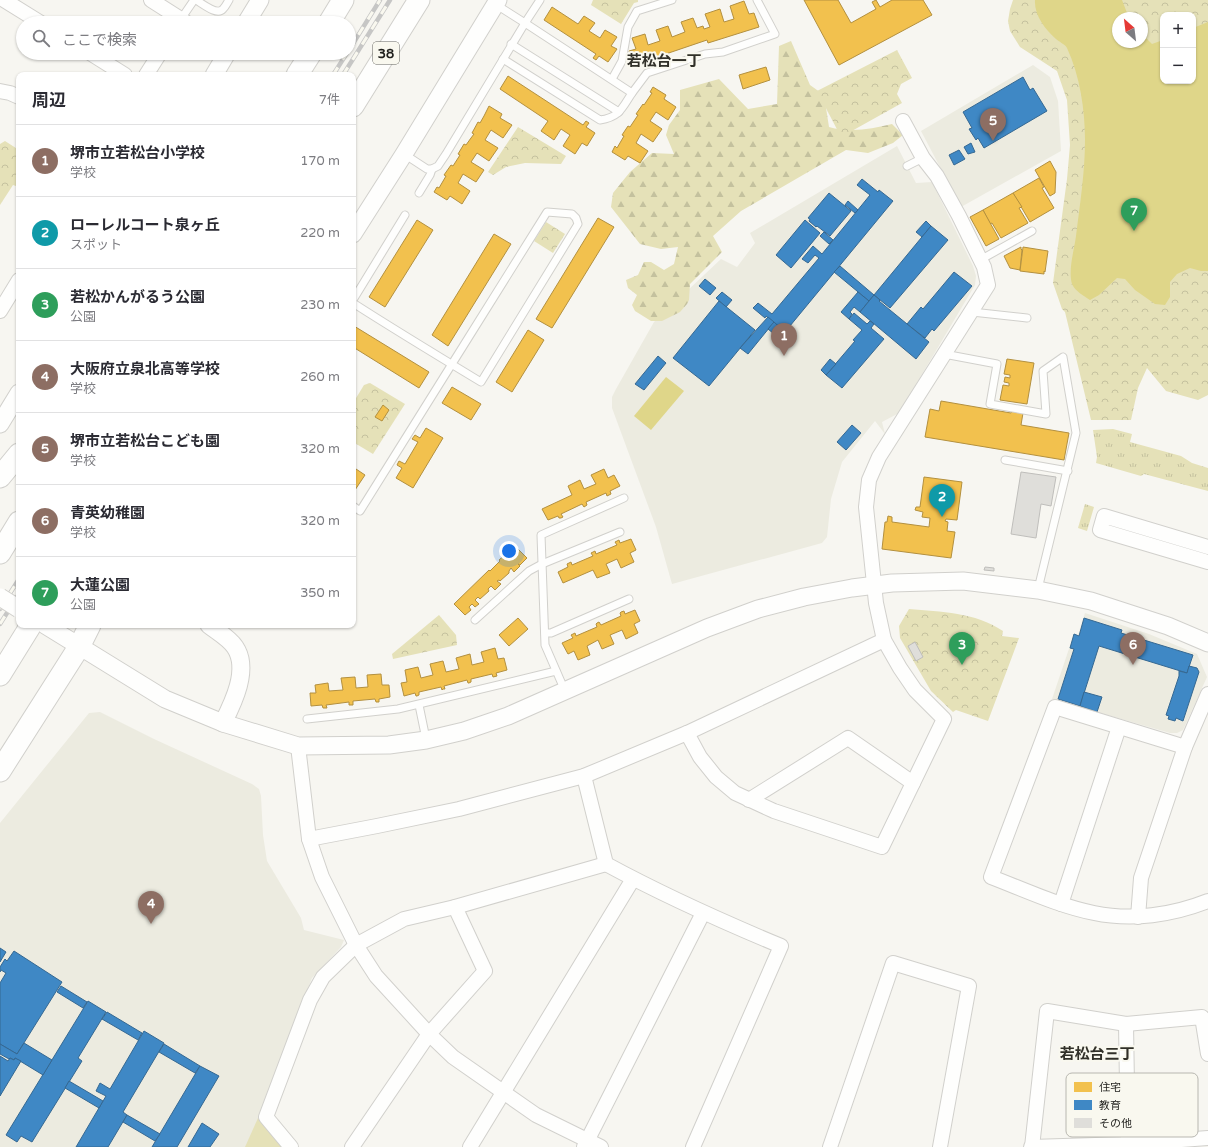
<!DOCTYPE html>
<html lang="ja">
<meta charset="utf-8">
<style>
:root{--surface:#fff;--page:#f7f7f7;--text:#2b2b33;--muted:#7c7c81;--line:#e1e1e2;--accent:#2563eb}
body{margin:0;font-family:"Varela Round","Noto Sans JP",sans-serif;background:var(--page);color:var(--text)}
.controls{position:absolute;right:12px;top:12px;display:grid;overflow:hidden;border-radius:8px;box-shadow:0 1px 3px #0004}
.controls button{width:36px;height:36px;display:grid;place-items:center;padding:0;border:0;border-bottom:1px solid var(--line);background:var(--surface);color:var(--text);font:20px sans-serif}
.compass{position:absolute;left:1112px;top:12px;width:36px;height:36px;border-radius:50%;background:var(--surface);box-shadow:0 1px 3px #0004;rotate:332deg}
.you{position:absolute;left:509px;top:551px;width:14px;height:14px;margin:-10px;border:3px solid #fff;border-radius:50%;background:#1a73e8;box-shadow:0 0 0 6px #1a73e833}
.badge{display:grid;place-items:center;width:26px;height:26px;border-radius:50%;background:var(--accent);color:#fff;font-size:13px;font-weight:700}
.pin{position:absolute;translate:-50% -33px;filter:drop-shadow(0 1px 2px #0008)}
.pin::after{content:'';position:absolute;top:21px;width:14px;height:12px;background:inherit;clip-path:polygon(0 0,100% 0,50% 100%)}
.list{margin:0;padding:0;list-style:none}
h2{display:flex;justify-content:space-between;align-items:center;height:52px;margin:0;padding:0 16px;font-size:17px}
h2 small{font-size:13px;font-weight:400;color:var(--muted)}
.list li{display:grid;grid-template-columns:26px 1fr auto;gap:12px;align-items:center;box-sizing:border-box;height:72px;padding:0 16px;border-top:1px solid var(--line)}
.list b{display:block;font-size:15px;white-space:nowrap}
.list p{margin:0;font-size:13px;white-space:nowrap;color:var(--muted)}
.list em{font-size:13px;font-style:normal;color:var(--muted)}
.icon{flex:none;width:22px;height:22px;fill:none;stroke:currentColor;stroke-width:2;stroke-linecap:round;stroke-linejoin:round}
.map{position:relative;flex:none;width:1208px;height:1147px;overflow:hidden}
.search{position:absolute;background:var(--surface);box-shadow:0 1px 3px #0004;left:16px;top:16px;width:340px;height:44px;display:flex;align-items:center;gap:10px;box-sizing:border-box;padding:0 14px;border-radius:22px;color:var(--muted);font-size:15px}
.panel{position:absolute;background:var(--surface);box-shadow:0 1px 3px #0004;left:16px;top:72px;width:340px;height:556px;border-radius:8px}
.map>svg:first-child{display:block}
.built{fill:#ecebe0}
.grass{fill:url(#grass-tufts)}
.forest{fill:url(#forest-firs)}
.park{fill:url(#park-crowns);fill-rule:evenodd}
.garden{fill:#e5e1b8}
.water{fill:#dfd689}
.homes{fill:#f2c14e;stroke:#b3903f}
.schools{fill:#3f88c5;stroke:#356892}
.building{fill:#dfdeda;stroke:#bfbebb}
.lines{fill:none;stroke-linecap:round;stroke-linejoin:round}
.service-casing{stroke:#d1d0cc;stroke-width:9}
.minor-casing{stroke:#d1d0cc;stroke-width:16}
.tertiary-casing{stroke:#d1d0cc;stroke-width:19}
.primary-casing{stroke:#d1d0cc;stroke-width:23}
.service{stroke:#fefefd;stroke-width:7}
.minor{stroke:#fefefd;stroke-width:14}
.tertiary{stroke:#fefefd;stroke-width:17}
.primary{stroke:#fefefd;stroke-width:21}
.rail-casing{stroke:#c6c6c5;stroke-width:4.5}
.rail{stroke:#f9f8ef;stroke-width:3;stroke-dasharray:9;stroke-linecap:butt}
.tertiary-bridge-casing{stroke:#d1d0cc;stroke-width:19;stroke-linecap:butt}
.tertiary-bridge{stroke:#fefefd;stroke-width:17}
.labels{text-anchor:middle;stroke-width:4;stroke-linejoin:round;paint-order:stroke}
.shield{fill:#f9f8ef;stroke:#60605b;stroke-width:1}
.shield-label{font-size:13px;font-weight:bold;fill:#1f1f1c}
.neighbourhood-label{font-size:15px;font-weight:bold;fill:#313029;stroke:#f9f8ef}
.key{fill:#f9f8ef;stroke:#b8b7b0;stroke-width:1}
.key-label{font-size:11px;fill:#1f1f1c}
</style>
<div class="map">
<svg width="1208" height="1147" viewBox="0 0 1208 1147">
<defs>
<pattern id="grass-tufts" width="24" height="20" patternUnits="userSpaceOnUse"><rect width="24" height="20" fill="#e5e1b8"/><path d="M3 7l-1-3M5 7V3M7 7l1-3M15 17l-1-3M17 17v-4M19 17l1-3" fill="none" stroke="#c4c19e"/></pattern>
<pattern id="forest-firs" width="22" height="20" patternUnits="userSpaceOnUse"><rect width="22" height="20" fill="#e5e1b8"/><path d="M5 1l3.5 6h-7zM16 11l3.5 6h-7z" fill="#c4c19e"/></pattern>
<pattern id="park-crowns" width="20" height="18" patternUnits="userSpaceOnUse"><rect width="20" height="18" fill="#e5e1b8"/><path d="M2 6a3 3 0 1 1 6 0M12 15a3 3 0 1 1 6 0" fill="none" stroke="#c4c19e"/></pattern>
</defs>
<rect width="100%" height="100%" fill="#f7f6f1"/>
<!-- built -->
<g class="built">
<polygon points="1033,65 1050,77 1058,101 1061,151 961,207 921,131"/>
<polygon points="897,146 916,183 932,182 973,266 976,276 975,285 899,413 882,422 885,434 875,421 842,462 831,499 827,537 822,543 672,584 656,527 612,408 612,397 616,389 654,322 721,259 737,267 755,243 750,233"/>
<polygon points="1085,613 1149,634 1197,654 1207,677 1183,730 1177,733 1170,733 1052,699 1074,634 1078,635"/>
<polygon points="100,712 154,739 252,784 259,789 261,796 263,835 267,861 301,918 304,930 344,940 341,947 312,978 258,1117 282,1147 0,1147 0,823 89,713"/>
</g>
<!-- grass -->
<g class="grass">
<polygon points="1113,429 1132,434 1130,442 1181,456 1192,463 1208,468 1208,491 1144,474 1141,476 1096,463 1097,457 1093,430"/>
<polygon points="1085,504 1094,507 1087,531 1078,528"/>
</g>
<!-- forest -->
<path class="forest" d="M791 41 810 85 824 95 829 127C851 133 871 129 892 124L903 135 893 143 868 153 846 150 741 211 713 236 722 252 690 284 689 300 687 304 680 312 662 321H651L635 311 632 305 637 295 628 288 626 280 638 275 644 262H651L664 270 674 264 678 247 661 249 640 244 611 207 613 193 630 172 652 153 674 154 666 135 669 125 680 110V90L719 79 748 109 777 104 779 46Z"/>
<!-- park -->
<g class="park">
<polygon points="593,0 638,0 638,2 634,3 621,24 591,5"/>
<path d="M1013 0H1208V395L1198 400 1166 391 1147 368 1138 388 1131 420H1091L1065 312 1062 309 1053 283 1067 179 1070 145 1067 100 1057 71 1020 47 1010 31 1008 21 1010 9ZM1163 15H1193V81H1163ZM1118 18H1142V42H1118Z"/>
<polygon points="897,50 912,78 901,84 897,94 902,103 841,137 817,91"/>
<polygon points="518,127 566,156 561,164 525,163 506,167 493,175 488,172"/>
<polygon points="5,141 19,150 19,181 16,186 13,185 0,205 0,144"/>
<polygon points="546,222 565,234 553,253 534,241"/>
<polygon points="370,383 405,404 373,454 353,442 353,403 364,385"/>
<path d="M909 609C941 612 975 612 1003 631L1002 636 1019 638 988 721 956 710 953 712 931 691 900 638 899 626Z"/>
<polygon points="439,615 456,635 457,645 393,659 392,654"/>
</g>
<!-- garden -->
<polygon class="garden" points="258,1118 282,1147 245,1147"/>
<!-- water -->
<g class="water">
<path d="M1035 0H1122L1129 18H1118V42H1142V34L1152 44 1163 40V81H1193V28L1208 22V271H1201L1190 268 1177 274 1170 282V297L1165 305 1155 304 1135 290 1125 279 1117 278 1099 295 1090 300C1084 296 1075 291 1072 284 1068 270 1074 251 1076 236 1080 204 1085 172 1085 140 1085 110 1080 76 1067 48 1065 44 1059 42 1056 39 1045 29 1034 15 1035 0Z"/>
<polygon points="666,377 684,391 651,430 634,416"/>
</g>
<!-- homes -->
<g class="homes">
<polygon points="804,0 838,0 851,23 876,9 872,2 876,0 880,7 892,0 923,0 932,15 839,65"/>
<polygon points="744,1 749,14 754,13 759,27 708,43 707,40 648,60 650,65 646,66 644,61 634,65 629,51 636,49 632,38 645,34 648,45 660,41 656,30 668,26 672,37 685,32 681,22 693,18 697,28 703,26 704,29 710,27 705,14 720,9 724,22 734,19 730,6"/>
<polygon points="552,7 578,24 584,16 595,23 589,31 600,38 605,30 617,37 611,46 617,49 608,62 599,56 596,60 593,58 596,54 544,20"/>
<polygon points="766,67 770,80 743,89 739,75"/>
<polygon points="508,76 583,125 586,121 589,123 586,127 595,133 587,146 582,143 575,154 563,146 570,135 561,129 554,140 541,131 548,121 500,89"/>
<polygon points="653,87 666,95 664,99 676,107 668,120 656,112 650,121 662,129 653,142 641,134 636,143 648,151 640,163 628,156 625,160 612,152 615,146 617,148 624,136 622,135 628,126 630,127 638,115 636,114 643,104 644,105 652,93 650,92"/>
<polygon points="489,106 502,114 500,118 512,125 503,138 491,130 485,140 498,148 489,161 477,153 471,162 484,170 476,182 463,174 458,183 470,191 462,204 450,196 447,200 434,192 437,187 439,188 446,176 444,175 451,165 453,166 460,155 458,154 464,144 466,145 471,138 474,134 472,133 478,122 480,123 484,116"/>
<polygon points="1050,161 1056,172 1055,193 1050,196 1035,170"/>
<polygon points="1039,178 1044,187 1042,188 1054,208 1030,222 1013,193"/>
<polygon points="1013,193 1022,207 1019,208 1028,223 1001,238 992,223 990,224 983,210"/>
<polygon points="983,210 999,239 986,246 970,217"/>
<polygon points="598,218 614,227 552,328 536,319"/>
<polygon points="417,220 433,230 385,307 369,297"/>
<polygon points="494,234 511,244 448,346 432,335"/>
<polygon points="1021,247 1021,249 1022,250 1020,270 1010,268 1004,256"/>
<polygon points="1023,247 1048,251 1045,272 1044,271 1044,274 1020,271"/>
<polygon points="354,326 429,372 419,388 353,347 353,328"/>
<polygon points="528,330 544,340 512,392 496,382"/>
<polygon points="1007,359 1034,363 1027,404 1000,400 1003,385 1009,386 1009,383 1004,382 1005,377 1010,378 1010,375 1004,374"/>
<polygon points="452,387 481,404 471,420 442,403"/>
<polygon points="941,401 1011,413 1012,411 1023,413 1021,425 1069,433 1064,460 925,437 930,409 939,411"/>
<polygon points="383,405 389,410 382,421 375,417"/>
<polygon points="426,428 443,438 413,488 396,478 402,468 397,465 399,461 405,464 418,442 412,439 415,435 420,438"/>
<polygon points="353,467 365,475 355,490 353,489"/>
<polygon points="604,469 608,478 614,475 620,486 610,491 611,494 607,496 606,493 586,502 587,505 584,507 582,504 561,514 563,517 561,518 559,518 558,516 548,520 542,509 572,495 568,486 580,480 584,489 596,484 591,475"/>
<polygon points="924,477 962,482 957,520 946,519 945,521 948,522 947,531 955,532 951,558 882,549 885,522 887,522 888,516 892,517 892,522 929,527 930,518 922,517 923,512 915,510 916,507 920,507"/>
<polygon points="631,539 636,550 630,553 634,562 621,568 617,559 606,564 610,573 597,578 593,570 563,583 558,572 568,567 567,564 571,562 572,565 593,556 591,553 595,551 596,554 617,545 615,542 619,540 620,543"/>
<polygon points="516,547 527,558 520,565 518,564 520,566 514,572 511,568 509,571 509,573 500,581 499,580 497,581 501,584 495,590 491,586 488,589 489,591 480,599 478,597 475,600 479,604 475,607 472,604 469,607 471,610 465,615 454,604 489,570 490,571 500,561 499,560 509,551 510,553"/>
<polygon points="635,610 640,621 634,624 638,633 626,639 622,630 610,635 614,644 602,649 598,640 587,646 590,655 578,660 574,651 568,654 562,643 573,638 571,635 575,633 576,636 597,627 596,624 597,623 599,622 601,625 621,616 620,613 621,612 624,611 625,614"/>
<polygon points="518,618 528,629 509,646 499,635"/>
<polygon points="495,648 498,659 504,658 507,670 496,673 497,676 493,677 492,674 471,679 471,682 469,683 468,683 467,680 444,686 445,689 443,689 442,690 441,687 419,692 419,695 417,696 416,696 415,693 404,696 401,683 407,682 405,670 418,667 421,678 433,675 430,664 443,661 446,672 459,669 456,658 470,654 472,665 484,662 481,652"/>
<polygon points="381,674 382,685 389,685 390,697 379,699 379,702 376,702 375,699 353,701 353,705 349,705 349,702 326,705 327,708 323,708 322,705 311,706 310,693 316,693 315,685 328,683 329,691 343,690 341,678 355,677 356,688 368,687 367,675"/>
</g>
<!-- schools -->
<g class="schools">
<polygon points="1023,77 1030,90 1033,88 1047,111 984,148 978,138 976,140 969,129 972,128 963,112"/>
<polygon points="971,143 975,152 968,154 964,147"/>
<polygon points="959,150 965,159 954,165 949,155"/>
<polygon points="862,179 878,192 879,190 893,201 785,332 766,316 765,318 753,308 758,303 772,314 819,258 815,255 808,263 802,259 813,246 822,254 870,195 857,185"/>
<polygon points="829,193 851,211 830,236 817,226 816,227 809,221 810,219 808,218"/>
<polygon points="848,201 858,210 855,213 845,205"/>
<polygon points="805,220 820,233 791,268 776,255"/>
<polygon points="926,221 931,226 922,237 916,232"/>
<polygon points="931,226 948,240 890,308 874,295"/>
<polygon points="824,232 833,240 829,244 820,236"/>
<polygon points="840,266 874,295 869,301 834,272"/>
<polygon points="954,272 972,286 934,331 932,329 925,338 907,324 921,307 923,309"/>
<polygon points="705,279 716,288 710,295 699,286"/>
<polygon points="722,292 732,300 726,307 716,298"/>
<polygon points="858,292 869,301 860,312 854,307 850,312 852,314 849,319 841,312"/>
<polygon points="874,295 880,300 879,301 929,342 916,359 860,312"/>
<polygon points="719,301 755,330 709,386 673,358"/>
<polygon points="854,313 867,324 870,321 874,324 871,328 884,339 842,388 826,375 855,341 853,340 862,330 849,319"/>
<polygon points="768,317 774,322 748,354 740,348"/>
<polygon points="774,322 784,331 779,338 768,329"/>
<polygon points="658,356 666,363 644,390 635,384"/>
<polygon points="830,359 836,364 826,375 821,370"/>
<polygon points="852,425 861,433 846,450 837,442"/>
<polygon points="1084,618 1122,630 1121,633 1193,655 1187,673 1099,646 1080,706 1058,699 1074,649 1070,648 1074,634 1079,636"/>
<polygon points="1189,666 1197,668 1199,672 1183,721 1176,718 1175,721 1168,719 1169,716 1166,715 1179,676 1179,671 1187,673"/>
<polygon points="1084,692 1102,697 1097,712 1080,706"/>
<polygon points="0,948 6,952 0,962"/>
<polygon points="14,951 62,982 17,1054 0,1044 0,983 6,973 1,970 0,972 0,967 5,959 7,961"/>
<polygon points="61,986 87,1002 83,1008 57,992"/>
<polygon points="88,1001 106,1012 78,1058 82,1061 32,1142 21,1136 17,1142 6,1135"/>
<polygon points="107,1012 142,1033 138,1040 102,1019"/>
<polygon points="144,1031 164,1043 123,1112 127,1115 108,1147 76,1147 106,1096 96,1091 100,1083 110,1089"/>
<polygon points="24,1043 52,1060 43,1075 15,1058 14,1060 10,1058 9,1059 0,1054 0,1044 17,1054"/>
<polygon points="164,1044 200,1066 195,1073 159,1052"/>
<polygon points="0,1056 8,1061 10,1058 14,1060 15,1058 21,1061 0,1096"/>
<polygon points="200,1066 219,1076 177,1147 152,1147"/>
<polygon points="69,1081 103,1101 99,1108 65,1088"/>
<polygon points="127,1115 160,1134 155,1141 123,1122"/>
<polygon points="202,1123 219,1134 210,1147 188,1147"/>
</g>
<!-- building -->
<g class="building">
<polygon points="1021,472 1056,477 1051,506 1041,504 1036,538 1011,534"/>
<polygon points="985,567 994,568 994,571 984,570"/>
<polygon points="915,642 923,657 916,661 908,646"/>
</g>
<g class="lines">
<!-- service casing -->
<g class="service-casing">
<g id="service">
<path d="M196 0C203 4 217 16 223 9 226 6 227 3 229 0"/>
<polyline points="181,19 194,0"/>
<polyline points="511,44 619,112"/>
<path d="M503 59 600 120C620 117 622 108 632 93L525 23 540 0"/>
<polyline points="612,79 622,61 628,27 637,11 672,0"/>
<polyline points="632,93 647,73 705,54 723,52 775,34 757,0"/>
<polyline points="404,154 427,169 432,169 438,166 446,154 525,23 495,4"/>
<polyline points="907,166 923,158"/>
<polyline points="419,193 430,175 432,169"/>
<polyline points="980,260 1032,231"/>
<polyline points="353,300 405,215"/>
<path d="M353 303C395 330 438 356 481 382L578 224 576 218 572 214 547 212C485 312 422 411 360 511L353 506"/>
<polyline points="972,312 1027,318"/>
<polyline points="944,354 997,364 990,404 1046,414 1043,371 1063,357 1076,433 1038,589"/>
<polyline points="1005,460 1068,471"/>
<polyline points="475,620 529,571 542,564 620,532"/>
<polyline points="545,633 551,633 629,599"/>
<polyline points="565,691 545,645 541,535 624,498"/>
<polyline points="419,705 426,739"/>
<polyline points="307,719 398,709 556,671"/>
</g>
</g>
<!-- minor casing -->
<g class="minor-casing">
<g id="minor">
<polyline points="4,0 41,23"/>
<polyline points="151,0 187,23"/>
<polyline points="90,53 125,75"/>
<polyline points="146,75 160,53"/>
<polyline points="0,91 10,93 19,97"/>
<polyline points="0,311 19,280"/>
<polyline points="1208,547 1104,516 1100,530 1208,562"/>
<polyline points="687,733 700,757 716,777 735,793 774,811 882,847 944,719 915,690 900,668 884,640 876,603 866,507 869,480 879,457 988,285 984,267 959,216 937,176 923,158 903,121"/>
<polyline points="298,746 309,839 322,877 356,945 376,976 429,1034 453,1057 536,1115 601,1147"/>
<path d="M1185 747 1055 707 991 877C1025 890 1059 906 1094 913 1132 921 1173 915 1208 901"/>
<path d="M584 776 606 864C663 895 721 921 781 946L693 1147"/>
<polyline points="749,800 848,738 913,783"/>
<polyline points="309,839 377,826 459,809 584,776 687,733 884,640"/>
<polyline points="1061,904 1119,727"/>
<polyline points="1138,917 1141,878 1185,747 1208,694"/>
<polyline points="1126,1024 1128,1147"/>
<polyline points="291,1147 266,1117 310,1000 323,977 356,945 404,919 455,907 606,864"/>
<polyline points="352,1147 429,1034 485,971 455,907"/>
<polyline points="470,1147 633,879"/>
<polyline points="584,1147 703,913"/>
<polyline points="830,1147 893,963 969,986 940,1147"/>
<polyline points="1031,1147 1128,1144 1208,1138"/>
<polyline points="1032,1147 1047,1011 1126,1024 1202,1017 1208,1054"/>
</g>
</g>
<!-- tertiary casing -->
<g class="tertiary-casing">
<g id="tertiary">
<polyline points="246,23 260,0"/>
<polyline points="214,75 227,53"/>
<polyline points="353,234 404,154 498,0"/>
<polyline points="0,424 19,393"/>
<polyline points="45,625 165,699 223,723 298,746 389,745 426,740 464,731 508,716 707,628 758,609 804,597 852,588 892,583 963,581 1038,590 1091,601 1168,626 1208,643"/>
<path d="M209 625C218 632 229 638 235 647 250 669 233 703 223 723"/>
</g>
</g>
<!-- primary casing -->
<g class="primary-casing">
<g id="primary">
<polyline points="329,23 343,0"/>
<polyline points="297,75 311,53"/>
<polyline points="353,106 419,0"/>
<polyline points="0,477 19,454"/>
<polyline points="0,553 19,522"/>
<polyline points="0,675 31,625"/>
<polyline points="0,771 79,647 90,625"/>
</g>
</g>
<!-- service -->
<use href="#service" class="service"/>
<!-- minor -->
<use href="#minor" class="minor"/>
<!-- tertiary -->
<use href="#tertiary" class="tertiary"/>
<!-- primary -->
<use href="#primary" class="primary"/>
<!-- rail casing -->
<g class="rail-casing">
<g id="rail">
<polyline points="349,50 380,0"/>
<polyline points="333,75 347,53"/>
<polyline points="343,75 390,0"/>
<polyline points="0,609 19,579"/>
<polyline points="0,624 19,594"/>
</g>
</g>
<!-- rail -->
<use href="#rail" class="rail"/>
<!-- tertiary-bridge casing -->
<g class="tertiary-bridge-casing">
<polyline id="tertiary-bridge" points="0,597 19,609"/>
</g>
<!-- tertiary-bridge -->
<use href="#tertiary-bridge" class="tertiary-bridge"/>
</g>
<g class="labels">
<!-- shield labels -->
<rect class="shield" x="373" y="42" width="26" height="22" rx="3"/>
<g class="shield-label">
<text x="386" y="58">38</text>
</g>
<!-- neighbourhood labels -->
<g class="neighbourhood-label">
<text x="664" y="66">若松台一丁</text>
<text x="1097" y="1059">若松台三丁</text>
</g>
</g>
<!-- legend -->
<rect x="1066" y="1073" width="132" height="64" rx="6" class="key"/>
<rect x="1074" y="1082" width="18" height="10" fill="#f2c14e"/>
<rect x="1074" y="1100" width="18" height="10" fill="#3f88c5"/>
<rect x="1074" y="1118" width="18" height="10" fill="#dfdeda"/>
<g class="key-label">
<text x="1099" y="1091">住宅</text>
<text x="1099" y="1109">教育</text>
<text x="1099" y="1127">その他</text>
</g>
</svg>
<div class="controls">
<button>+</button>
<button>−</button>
</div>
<svg class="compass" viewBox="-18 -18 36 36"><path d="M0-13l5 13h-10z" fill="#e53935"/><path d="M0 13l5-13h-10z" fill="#7c7c81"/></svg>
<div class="you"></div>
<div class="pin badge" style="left:784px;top:356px;background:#8d6e63">1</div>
<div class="pin badge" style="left:942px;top:517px;background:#0f9aa8">2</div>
<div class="pin badge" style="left:962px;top:665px;background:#2e9e5b">3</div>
<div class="pin badge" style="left:151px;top:924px;background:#8d6e63">4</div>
<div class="pin badge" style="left:993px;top:141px;background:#8d6e63">5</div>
<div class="pin badge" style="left:1133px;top:665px;background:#8d6e63">6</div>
<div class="pin badge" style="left:1134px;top:231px;background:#2e9e5b">7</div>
<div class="search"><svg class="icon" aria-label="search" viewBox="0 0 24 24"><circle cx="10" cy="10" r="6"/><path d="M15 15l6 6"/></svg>ここで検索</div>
<section class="panel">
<h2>周辺<small>7件</small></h2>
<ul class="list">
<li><span class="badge" style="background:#8d6e63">1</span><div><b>堺市立若松台小学校</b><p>学校</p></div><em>170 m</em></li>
<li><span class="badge" style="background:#0f9aa8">2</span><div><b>ローレルコート泉ヶ丘</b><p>スポット</p></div><em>220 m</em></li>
<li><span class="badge" style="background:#2e9e5b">3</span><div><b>若松かんがるう公園</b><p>公園</p></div><em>230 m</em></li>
<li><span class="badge" style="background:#8d6e63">4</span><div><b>大阪府立泉北高等学校</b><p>学校</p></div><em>260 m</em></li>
<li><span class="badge" style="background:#8d6e63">5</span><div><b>堺市立若松台こども園</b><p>学校</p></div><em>320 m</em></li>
<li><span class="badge" style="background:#8d6e63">6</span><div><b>青英幼稚園</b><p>学校</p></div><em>320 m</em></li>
<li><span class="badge" style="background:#2e9e5b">7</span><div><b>大蓮公園</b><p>公園</p></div><em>350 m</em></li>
</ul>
</section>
</div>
